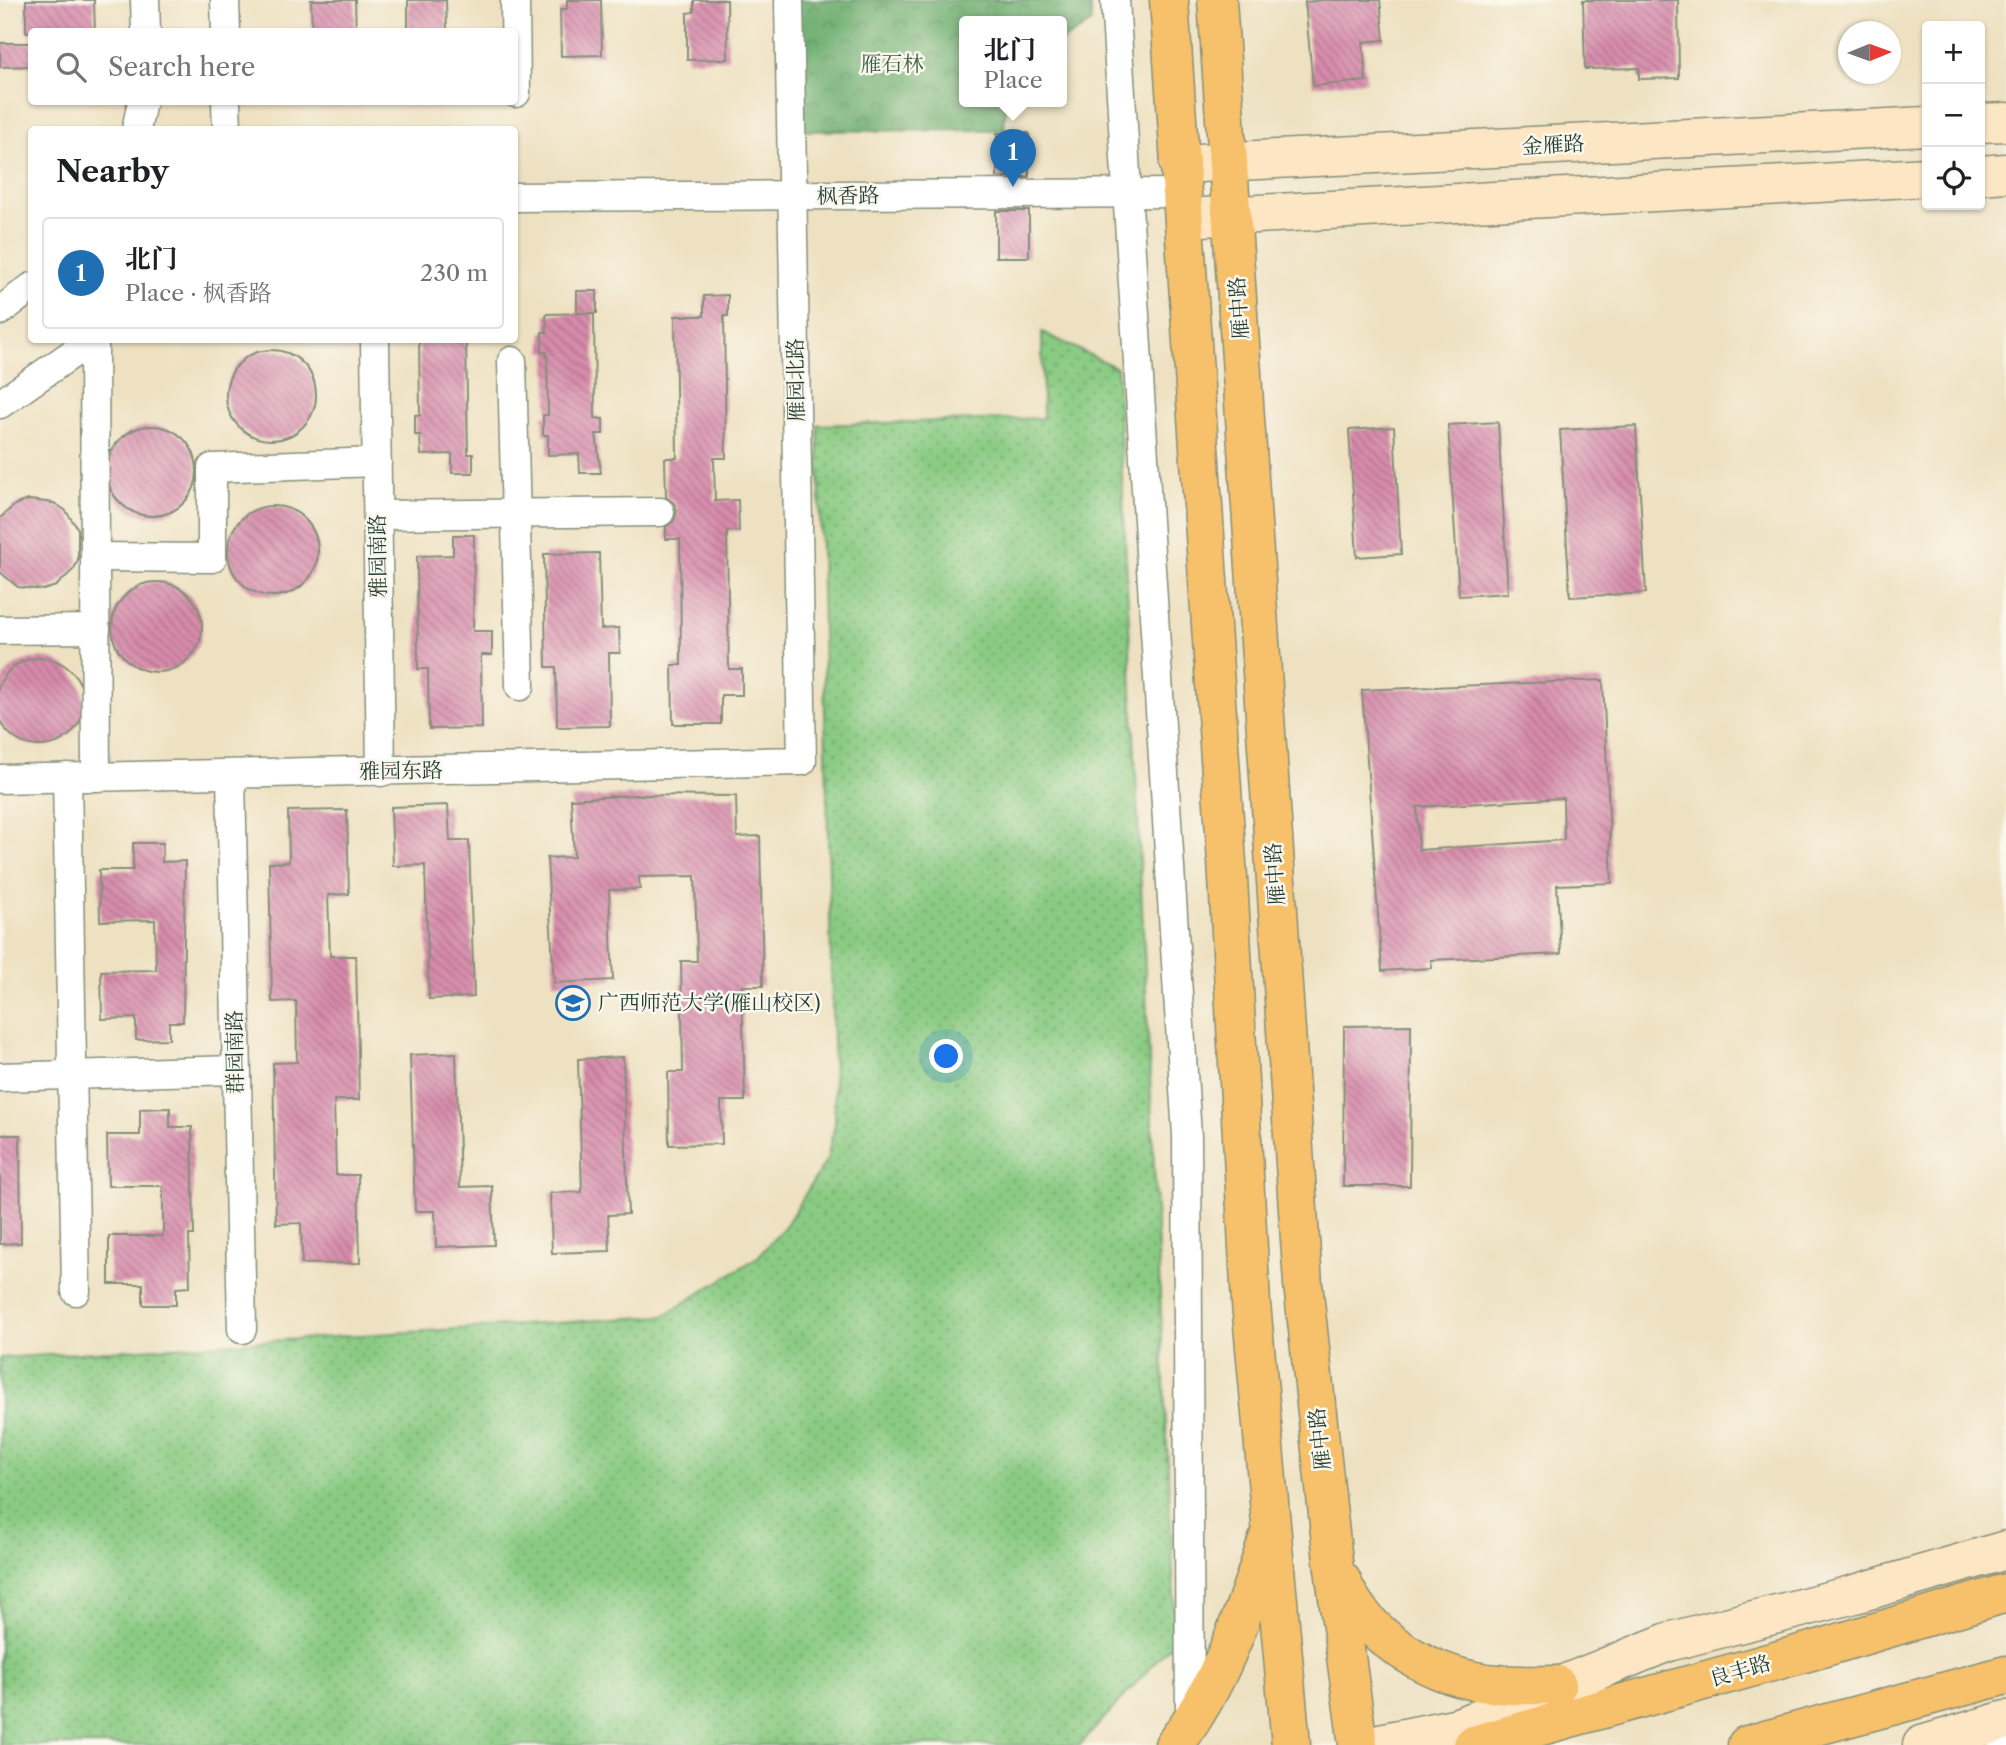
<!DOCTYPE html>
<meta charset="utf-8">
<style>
:root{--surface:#fff;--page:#f2f2f2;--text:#202124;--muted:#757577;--line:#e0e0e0;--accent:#1f6fb2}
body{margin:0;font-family:"Libre Caslon Text","Noto Serif SC",serif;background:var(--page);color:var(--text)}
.controls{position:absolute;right:21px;top:21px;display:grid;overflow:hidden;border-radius:7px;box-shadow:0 2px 5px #0004}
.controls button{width:63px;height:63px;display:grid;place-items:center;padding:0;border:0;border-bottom:2px solid var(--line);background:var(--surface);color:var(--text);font:35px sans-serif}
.compass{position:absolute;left:1838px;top:21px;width:63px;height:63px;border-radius:50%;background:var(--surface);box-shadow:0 2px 5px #0004;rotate:89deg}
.you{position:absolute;left:947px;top:1057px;width:24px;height:24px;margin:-18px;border:5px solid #fff;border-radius:50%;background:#1a73e8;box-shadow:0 0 0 10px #1a73e833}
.badge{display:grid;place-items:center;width:46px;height:46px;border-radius:50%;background:var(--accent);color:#fff;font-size:23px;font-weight:700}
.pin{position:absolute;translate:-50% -58px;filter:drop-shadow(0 2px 4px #0008)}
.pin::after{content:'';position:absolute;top:37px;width:24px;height:21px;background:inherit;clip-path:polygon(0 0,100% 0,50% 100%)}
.popup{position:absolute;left:959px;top:16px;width:108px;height:91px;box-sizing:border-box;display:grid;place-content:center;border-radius:7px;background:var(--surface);filter:drop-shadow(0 2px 5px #0005);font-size:23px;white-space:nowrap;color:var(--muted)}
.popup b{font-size:26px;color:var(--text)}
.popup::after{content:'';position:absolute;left:50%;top:100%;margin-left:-14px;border:14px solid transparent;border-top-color:var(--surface)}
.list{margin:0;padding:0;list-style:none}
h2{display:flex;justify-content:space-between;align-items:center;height:91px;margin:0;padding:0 28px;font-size:30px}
h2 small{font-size:23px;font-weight:400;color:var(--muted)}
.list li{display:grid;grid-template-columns:46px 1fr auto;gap:21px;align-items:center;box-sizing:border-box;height:112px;margin:0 14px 14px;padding:0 14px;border:2px solid var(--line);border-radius:7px}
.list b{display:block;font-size:26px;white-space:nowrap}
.list p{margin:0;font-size:23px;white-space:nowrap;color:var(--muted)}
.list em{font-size:23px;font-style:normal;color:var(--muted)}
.icon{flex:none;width:38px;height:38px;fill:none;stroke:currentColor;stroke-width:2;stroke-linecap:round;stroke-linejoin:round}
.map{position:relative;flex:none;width:2006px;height:1745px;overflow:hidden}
.search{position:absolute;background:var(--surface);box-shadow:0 2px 5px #0004;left:28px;top:28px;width:490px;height:77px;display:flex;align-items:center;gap:18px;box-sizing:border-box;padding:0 24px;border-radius:7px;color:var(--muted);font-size:26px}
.panel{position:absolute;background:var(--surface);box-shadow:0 2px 5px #0004;left:28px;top:126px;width:490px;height:217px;border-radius:7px}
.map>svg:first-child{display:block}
.green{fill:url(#green-dots);stroke:#54845c;stroke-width:2}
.forest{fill:url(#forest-crowns);stroke:#477652;stroke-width:2}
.building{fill:url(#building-back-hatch);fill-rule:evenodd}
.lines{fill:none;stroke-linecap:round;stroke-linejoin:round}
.street-casing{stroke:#868f7a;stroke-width:31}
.secondary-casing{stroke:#868f7a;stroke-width:41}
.primary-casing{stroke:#868f7a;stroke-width:41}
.highway-casing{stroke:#868f7a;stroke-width:41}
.street{stroke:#fff;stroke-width:28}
.secondary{stroke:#fce6c4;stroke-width:38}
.primary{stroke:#f7c06b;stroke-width:38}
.highway{stroke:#f7c06b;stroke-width:38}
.labels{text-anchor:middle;stroke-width:5;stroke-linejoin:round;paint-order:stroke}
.park-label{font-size:21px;fill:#3a6048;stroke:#fbf7ec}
.street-label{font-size:21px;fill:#1f3d34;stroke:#fbf7ec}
.poi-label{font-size:21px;fill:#1f3d34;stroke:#fbf7ec;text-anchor:start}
</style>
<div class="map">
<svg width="2006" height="1745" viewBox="0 0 2006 1745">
<defs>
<pattern id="green-dots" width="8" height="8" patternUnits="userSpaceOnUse" patternTransform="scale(1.75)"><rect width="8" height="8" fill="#8acb83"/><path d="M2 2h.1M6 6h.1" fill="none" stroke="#70a66c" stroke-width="1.8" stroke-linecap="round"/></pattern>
<pattern id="forest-crowns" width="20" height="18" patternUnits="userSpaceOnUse" patternTransform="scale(1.75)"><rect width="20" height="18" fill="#6faf71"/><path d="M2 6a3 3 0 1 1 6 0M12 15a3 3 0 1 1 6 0" fill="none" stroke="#5b905e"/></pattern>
<pattern id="building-back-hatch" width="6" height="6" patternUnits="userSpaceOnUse" patternTransform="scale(1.75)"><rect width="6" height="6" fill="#d78bab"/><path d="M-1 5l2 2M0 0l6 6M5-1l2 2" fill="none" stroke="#ae738c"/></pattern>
</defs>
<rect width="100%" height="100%" fill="#fbf7ec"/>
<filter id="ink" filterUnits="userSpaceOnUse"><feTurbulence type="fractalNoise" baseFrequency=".0143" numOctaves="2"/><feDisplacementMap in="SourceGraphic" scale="14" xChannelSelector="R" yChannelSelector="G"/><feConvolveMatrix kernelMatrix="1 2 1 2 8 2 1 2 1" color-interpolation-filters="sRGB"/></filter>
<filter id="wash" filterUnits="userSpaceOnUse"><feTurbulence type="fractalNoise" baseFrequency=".00686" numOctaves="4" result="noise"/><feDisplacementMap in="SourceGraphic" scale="28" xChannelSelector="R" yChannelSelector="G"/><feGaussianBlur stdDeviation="1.57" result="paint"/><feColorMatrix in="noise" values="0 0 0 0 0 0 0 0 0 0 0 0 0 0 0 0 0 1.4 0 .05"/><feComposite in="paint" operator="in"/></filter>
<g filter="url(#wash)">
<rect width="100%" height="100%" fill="#eee1c1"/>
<!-- green -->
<polygon class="green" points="1042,332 1117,368 1176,1639 1080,1745 0,1745 0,1358 663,1316 758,1257 786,1225 827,1159 835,1124 818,425 1043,418"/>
<!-- forest -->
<polygon class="forest" points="789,0 1090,0 1092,22 1062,41 1062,21 964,21 964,101 1006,101 1004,130 792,131"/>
<g id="blocks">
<!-- building -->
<g class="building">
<polygon points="26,0 94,0 95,32 26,32"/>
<polygon points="311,0 355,0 356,32 312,32"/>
<polygon points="408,0 446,0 447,32 408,32"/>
<polygon points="567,0 601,0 602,55 561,56 560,9 567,9"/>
<polygon points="694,0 727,0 728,59 687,60 687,13 694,12"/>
<polygon points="1324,0 1380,0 1384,40 1363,42 1366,81 1313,86 1305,2"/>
<polygon points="1583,0 1678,0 1679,78 1639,79 1639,68 1585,69"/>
<polygon points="0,43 32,43 32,66 0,67"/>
<rect x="997" y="133" width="32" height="44"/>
<rect x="996" y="211" width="33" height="46"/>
<rect x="577" y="291" width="20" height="22"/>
<polygon points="728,295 728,316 724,316 726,458 714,458 715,501 738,500 739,531 727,531 729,669 742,669 742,695 721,695 721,724 673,724 672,665 681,665 680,539 666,539 666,527 674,521 677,511 674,503 666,497 665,458 677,458 675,316 704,316 704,296"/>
<polygon points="594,313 595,418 603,419 603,434 596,434 601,473 580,473 579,454 548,455 548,435 543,435 543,415 548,415 547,352 542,352 542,332 547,332 546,314"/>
<polygon points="419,340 466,340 468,454 473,454 473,473 452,473 452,454 421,455 420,435 415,435 415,415 420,415"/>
<circle cx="271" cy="395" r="45"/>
<polygon points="1498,422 1508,593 1459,596 1448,425"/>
<polygon points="1636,426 1646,593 1570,597 1560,430"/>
<circle cx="152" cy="471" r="45"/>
<polygon points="1394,427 1401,554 1357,557 1349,430"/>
<polygon points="29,500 54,503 65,510 78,529 78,560 74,569 56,586 43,590 18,587 0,572 0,518 16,504"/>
<circle cx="273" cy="551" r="45"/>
<polygon points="453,535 474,535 473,631 492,631 492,655 481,655 482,728 429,729 428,669 418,669 417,556 453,555"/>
<polygon points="599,553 601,629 619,628 620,653 609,653 610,726 557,727 556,667 546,667 544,554"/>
<circle cx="157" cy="627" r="45"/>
<circle cx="40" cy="702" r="44"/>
<path d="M1603 680 1612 883 1557 885 1561 954 1431 960 1432 968 1382 971 1362 690ZM1563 798 1564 840 1419 850 1417 807Z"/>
<polygon points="635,795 736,796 737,837 760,836 763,986 742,986 745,1101 721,1101 722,1144 669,1145 668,1072 683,1072 681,961 697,961 695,876 639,877 640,889 609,890 613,980 554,983 547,858 574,857 571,799"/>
<polygon points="448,805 450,841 469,841 474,997 429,999 425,865 393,866 391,807"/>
<polygon points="347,810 349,894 328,895 330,956 356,956 359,1100 334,1100 336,1175 358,1175 360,1263 302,1264 301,1223 276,1224 273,1063 297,1062 296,1001 272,1002 269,863 289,862 288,811"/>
<polygon points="133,843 163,843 162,862 185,861 183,1022 169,1022 169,1039 136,1040 136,1018 102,1019 101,971 156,970 155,920 100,921 99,870 133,870"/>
<polygon points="1411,1025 1410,1186 1343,1186 1344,1026"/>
<polygon points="456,1053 460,1187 492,1186 494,1245 436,1247 435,1211 415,1211 410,1055"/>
<polygon points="623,1057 628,1214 608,1215 610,1251 552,1253 550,1193 582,1192 578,1059"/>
<polygon points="170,1108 170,1127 192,1127 194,1235 189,1235 190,1287 176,1288 176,1305 143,1305 143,1284 109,1284 109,1236 163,1236 163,1186 108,1186 107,1135 140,1135 140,1109"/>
<polygon points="0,1135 20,1135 21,1243 0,1244"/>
</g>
</g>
</g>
<g filter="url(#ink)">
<use href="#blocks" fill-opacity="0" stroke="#868f7a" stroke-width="2"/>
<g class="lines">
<!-- street casing -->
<g class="street-casing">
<g id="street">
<polyline points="145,0 146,32"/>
<polyline points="225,0 226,32"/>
<polyline points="515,0 516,93"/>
<polyline points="1115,0 1187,1136 1190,1722"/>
<polyline points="226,102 227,130"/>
<polyline points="136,130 142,102"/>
<polyline points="514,197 1181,193"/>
<polyline points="0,311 32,287"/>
<polyline points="94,340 96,777"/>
<polyline points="375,340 381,772"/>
<polyline points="512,361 520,686"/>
<polyline points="0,404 92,340"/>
<polyline points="378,515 660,512"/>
<polyline points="95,557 212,558 212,468 377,462"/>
<polyline points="0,630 96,629"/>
<polyline points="231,775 242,1329"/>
<polyline points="67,777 76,1291"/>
<polyline points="0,779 802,761 789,0"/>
<polyline points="0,1077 235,1070"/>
<polyline points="2002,1745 2006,1735"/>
</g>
</g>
<!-- secondary casing -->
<g class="secondary-casing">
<g id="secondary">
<polyline points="1980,123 2006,122"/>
<polyline points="1179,164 1927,126"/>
<polyline points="1980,175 2006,173"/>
<polyline points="1184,218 1927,177"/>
<polyline points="1369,1745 1458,1727 1668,1642 1855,1594 2006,1550"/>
<polyline points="1922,1745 2006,1720"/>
</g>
</g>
<!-- primary casing -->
<g class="primary-casing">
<g id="primary">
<polyline points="1169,0 1228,878 1251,1303 1291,1745"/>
<polyline points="1217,0 1303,1284 1333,1561 1358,1745"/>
<path d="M1341 1580C1365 1639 1435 1679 1497 1684 1517 1686 1537 1685 1557 1685"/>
<path d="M1174 1745C1220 1686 1244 1613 1267 1542"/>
</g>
</g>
<!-- highway casing -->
<g class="highway-casing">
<g id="highway">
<polyline points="1473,1745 1822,1648 2006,1593"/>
<polyline points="1747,1745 2006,1675"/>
</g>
</g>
<!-- street -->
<use href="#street" class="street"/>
<!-- secondary -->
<use href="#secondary" class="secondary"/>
<!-- primary -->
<use href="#primary" class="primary"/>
<!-- highway -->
<use href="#highway" class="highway"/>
</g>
</g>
<!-- icons -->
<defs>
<g id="university-ring" transform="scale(1.75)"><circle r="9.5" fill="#fbf7ec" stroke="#1f6fb2" stroke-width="1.5"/><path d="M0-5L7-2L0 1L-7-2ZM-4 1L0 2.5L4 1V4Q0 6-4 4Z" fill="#1f6fb2"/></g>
</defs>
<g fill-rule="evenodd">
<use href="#university-ring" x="573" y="1003"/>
</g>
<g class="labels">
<!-- park labels -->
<g class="park-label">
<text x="892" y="71">雁石林</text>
</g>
<!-- street labels -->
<g class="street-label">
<text transform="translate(1553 145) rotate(-3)" y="7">金雁路</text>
<text transform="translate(848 196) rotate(-1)" y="7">枫香路</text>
<text transform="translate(1239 308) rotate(-94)" y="7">雁中路</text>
<text transform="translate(796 380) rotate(-91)" y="7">雁园北路</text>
<text transform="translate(378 556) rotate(-91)" y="7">雅园南路</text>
<text transform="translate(401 771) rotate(-1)" y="7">雅园东路</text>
<text transform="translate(1275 874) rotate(-94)" y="7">雁中路</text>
<text transform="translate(235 1052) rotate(-91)" y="7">群园南路</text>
<text transform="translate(1320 1439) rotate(-96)" y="7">雁中路</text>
<text transform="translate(1740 1671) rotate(-16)" y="7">良丰路</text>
</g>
<!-- poi labels -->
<g class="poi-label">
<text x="598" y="1010">广西师范大学(雁山校区)</text>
</g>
</g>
</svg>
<div class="controls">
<button>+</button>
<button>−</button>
<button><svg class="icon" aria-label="locate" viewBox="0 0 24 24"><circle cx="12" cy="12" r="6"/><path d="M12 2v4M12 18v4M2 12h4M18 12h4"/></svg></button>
</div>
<svg class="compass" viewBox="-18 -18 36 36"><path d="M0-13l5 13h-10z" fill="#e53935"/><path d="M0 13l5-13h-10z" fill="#757577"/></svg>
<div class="you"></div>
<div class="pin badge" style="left:1013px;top:187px">1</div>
<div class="popup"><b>北门</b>Place</div>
<div class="search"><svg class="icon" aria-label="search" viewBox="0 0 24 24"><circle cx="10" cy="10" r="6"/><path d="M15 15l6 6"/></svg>Search here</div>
<section class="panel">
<h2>Nearby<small></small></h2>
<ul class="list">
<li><span class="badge">1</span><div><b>北门</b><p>Place · 枫香路</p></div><em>230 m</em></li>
</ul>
</section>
</div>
